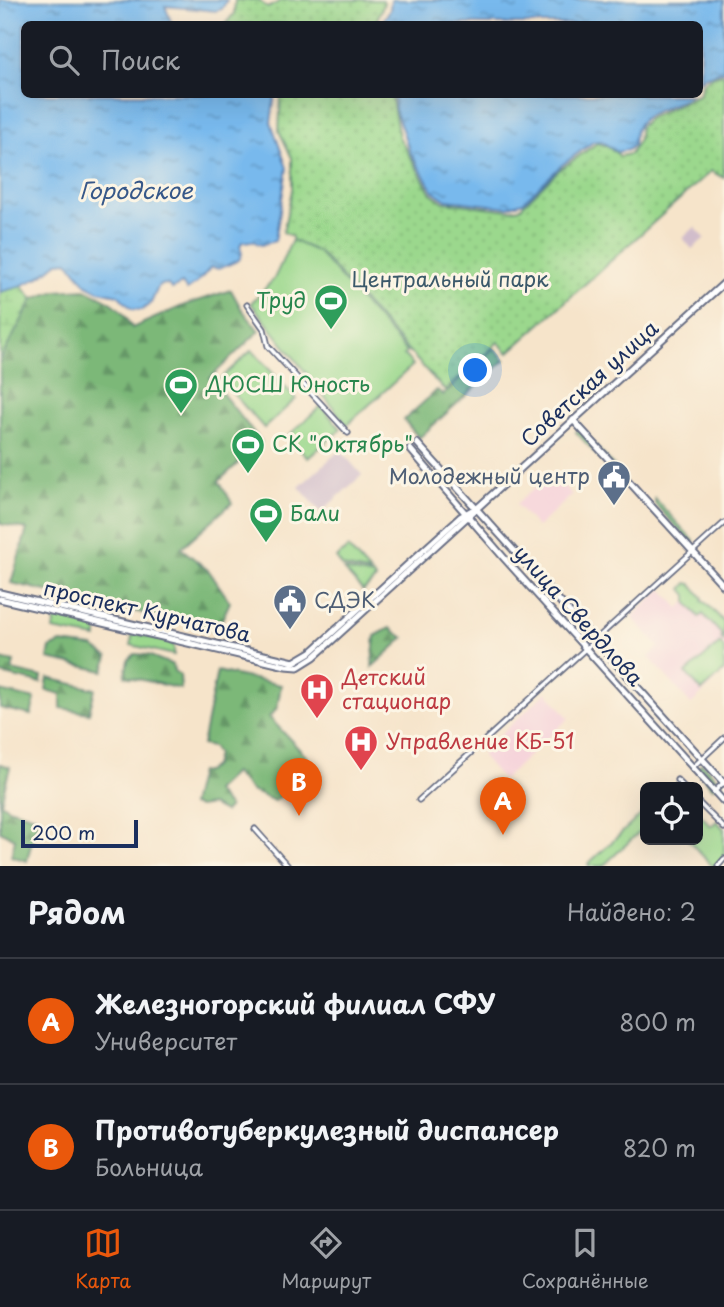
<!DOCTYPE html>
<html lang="ru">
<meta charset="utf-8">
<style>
:root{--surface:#171b24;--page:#242831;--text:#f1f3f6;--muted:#9ea1a6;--line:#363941;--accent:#ea580c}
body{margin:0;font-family:"Playpen Sans",sans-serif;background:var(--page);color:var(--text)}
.controls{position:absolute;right:21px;bottom:21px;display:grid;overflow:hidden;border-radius:10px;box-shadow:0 7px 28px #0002}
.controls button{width:63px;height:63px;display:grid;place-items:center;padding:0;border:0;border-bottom:2px solid var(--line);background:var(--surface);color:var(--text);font:35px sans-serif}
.scale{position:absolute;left:21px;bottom:18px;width:117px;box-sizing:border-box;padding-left:7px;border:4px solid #1b2f5e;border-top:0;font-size:19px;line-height:24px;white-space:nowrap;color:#1b2f5e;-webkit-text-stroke:5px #fcf5e5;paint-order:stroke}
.you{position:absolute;left:476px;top:371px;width:24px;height:24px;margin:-18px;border:5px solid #fff;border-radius:50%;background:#1a73e8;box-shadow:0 0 0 10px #1a73e833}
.badge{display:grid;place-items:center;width:46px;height:46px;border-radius:50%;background:var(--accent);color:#fff;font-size:23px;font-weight:700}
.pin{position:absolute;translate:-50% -58px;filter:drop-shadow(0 2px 4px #0008)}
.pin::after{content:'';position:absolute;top:37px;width:24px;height:21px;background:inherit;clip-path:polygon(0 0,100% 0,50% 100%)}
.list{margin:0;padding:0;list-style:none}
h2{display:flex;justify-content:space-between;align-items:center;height:91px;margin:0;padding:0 28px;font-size:30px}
h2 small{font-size:23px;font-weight:400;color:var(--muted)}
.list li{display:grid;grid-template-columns:46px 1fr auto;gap:21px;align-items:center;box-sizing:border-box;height:126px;padding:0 28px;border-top:2px solid var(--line)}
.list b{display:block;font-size:26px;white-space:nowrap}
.list p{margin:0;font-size:23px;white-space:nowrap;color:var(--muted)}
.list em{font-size:23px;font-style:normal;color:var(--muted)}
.icon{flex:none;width:38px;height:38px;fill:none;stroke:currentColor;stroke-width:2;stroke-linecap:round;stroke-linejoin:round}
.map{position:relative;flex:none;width:724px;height:866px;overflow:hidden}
.search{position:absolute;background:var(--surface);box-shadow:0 7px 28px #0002;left:21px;right:21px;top:21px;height:77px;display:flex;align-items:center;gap:18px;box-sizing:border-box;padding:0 24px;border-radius:10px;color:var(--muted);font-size:26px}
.sheet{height:343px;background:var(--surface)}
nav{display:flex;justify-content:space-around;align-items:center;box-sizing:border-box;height:98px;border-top:2px solid var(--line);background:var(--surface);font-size:19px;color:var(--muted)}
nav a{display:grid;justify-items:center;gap:4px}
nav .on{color:var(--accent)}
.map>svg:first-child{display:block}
.built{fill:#f5cfd9}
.industrial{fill:#d1bdcb}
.grass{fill:#9bd88d;stroke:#5b8476;stroke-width:2}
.forest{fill:url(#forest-firs);stroke:#4c746b;stroke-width:2}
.wetland{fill:url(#wetland-marsh);stroke:#5b8476;stroke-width:2}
.park{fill:url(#park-dots);stroke:#5b8476;stroke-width:2}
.water{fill:url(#water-ripples);stroke:#4a74a6;stroke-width:2}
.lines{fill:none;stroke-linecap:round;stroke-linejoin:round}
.street-casing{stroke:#686e84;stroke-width:7}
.secondary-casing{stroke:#686e84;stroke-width:9}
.street{stroke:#fff;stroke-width:3.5}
.secondary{stroke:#fff;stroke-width:5}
.labels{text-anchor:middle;stroke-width:6;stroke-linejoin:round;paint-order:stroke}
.park-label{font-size:21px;fill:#3b596a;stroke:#fcf5e5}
.leisure-label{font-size:21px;fill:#27864d;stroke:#fcf5e5;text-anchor:start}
.street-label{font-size:21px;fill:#1b2f5e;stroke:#fcf5e5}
.service-label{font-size:21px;fill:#4e5e75;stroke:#fcf5e5;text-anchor:end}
.health-label{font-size:21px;fill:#be3a42;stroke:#fcf5e5;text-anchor:start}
.water-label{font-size:23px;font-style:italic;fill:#375889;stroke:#fcf5e5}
</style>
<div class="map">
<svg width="724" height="866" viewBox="0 0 724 866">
<defs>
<pattern id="forest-firs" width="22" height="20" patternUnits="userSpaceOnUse" patternTransform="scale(1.75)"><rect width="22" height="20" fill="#7cb878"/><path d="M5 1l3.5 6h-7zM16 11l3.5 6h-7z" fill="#659666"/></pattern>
<pattern id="wetland-marsh" width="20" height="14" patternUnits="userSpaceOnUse" patternTransform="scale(1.75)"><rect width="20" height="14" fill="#9bd88d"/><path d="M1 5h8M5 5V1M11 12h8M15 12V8" fill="none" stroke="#85ba7c"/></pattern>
<pattern id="park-dots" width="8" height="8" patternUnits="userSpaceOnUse" patternTransform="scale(1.75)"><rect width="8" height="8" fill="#9bd88d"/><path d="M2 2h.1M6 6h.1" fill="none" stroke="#85ba7c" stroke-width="1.8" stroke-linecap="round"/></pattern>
<pattern id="water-ripples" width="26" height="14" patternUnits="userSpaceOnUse" patternTransform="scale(1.75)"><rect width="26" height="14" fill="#78b9ed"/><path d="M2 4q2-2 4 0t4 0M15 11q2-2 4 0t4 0" fill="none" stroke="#6297c3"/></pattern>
</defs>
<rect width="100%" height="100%" fill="#fcf5e5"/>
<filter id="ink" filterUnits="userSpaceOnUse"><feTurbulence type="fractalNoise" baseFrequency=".0143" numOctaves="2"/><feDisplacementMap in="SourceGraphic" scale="14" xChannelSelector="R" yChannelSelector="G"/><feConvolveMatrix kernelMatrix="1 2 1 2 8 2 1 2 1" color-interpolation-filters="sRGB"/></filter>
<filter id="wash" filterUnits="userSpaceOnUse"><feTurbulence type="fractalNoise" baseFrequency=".00686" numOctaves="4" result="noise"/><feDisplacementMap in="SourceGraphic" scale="28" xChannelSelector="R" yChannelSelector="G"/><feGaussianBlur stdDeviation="1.57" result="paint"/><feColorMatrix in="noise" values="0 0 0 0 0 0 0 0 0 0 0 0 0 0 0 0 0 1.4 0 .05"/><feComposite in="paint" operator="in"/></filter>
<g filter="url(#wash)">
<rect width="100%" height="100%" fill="#f6e4ca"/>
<!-- built -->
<g class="built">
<polygon points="552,473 572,495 537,527 516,504"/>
<polygon points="662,589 679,608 686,602 699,617 702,614 723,637 721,639 724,642 724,673 691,704 649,657 659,647 632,617"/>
<polygon points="547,692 569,718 503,780 482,756 482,751"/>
</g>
<!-- industrial -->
<g class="industrial">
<polygon points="695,227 705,238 692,249 683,238"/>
<polygon points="340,450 362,475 321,512 299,487"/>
</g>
<!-- grass -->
<g class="grass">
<polygon points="292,240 318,252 407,352 404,355 413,365 347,425 251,303 274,279"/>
<polygon points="252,350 296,399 264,428 220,379"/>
<polygon points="321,406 341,429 308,458 288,436"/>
<polygon points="580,429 622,475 618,478 576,432"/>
<polygon points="655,499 694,541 691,543 655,504"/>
<polygon points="348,548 371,573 343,567 336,558"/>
<polygon points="344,570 373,576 376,579 363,591"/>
<polygon points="687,583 691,584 703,598 702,601 706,603 724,622 724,641 721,638 723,636 703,614 699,617 687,602 687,595 682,589"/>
<polygon points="59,617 97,626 97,638 53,630 55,620"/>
<polygon points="136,634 168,642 174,645 174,655 131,645 132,636"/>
<polygon points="720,643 724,648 724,671 702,691 686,673"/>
<polygon points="645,811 645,827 603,866 589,866 588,864"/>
<polygon points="698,812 711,826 717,821 724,829 724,859 716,866 712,866 688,840 698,840"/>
</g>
<!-- forest -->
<g class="forest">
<path d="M85 289C109 301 120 303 132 328L185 305 231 290 241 308 259 331 210 378 261 442 219 481 232 503 181 548 209 571 230 602 217 630 11 583 27 529 0 524V360L33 299 56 291Z"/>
<polygon points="494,348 505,360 419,438 404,420 437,390 443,395"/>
<polygon points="390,628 404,638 372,667 375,636"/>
<polygon points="61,643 93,647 108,657 104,671 48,659 50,648"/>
<polygon points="135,654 148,655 173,665 174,671 180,675 181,689 125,676 128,660"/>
<polygon points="0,659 14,662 12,670 42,677 41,683 0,674"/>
<polygon points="217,671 281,685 277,709 269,717 314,765 275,801 251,791 234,773 215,791 229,807 224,812 211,805 199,807 191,805 199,772 206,772 214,766 217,754 212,747 202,745"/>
<polygon points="48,678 95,689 89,713 61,708 61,694 46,690"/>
<polygon points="0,691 35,699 31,715 0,708"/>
<polygon points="702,763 720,782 713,788 696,769"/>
<polygon points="0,764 10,767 1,803 8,808 38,817 27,861 11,856 15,839 0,831"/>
</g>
<!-- wetland -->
<polygon class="wetland" points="22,286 33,299 0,360 0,292"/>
<!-- park -->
<g class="park">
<polygon points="235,0 258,0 268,8 282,0 383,0 384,3 375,24 225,24 234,14"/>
<path d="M724 74V178L711 171 508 353 498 342 445 391 319 252 292 240V237L283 232 292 190V158L279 131 281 95H391L399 137 431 193 444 202 510 210 520 208 558 171 597 143 607 146 620 156 630 154 638 141 640 127 649 118 700 94C700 80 711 76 724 74Z"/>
</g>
<!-- water -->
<g class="water">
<path d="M0 0H227L222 9 216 11 165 6 172 24H24V94L275 95 271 122 287 168 275 241 261 245 253 241 242 242 240 246 242 254 239 260 219 269 211 267 197 283 187 290 182 284 172 289 167 284 159 285 151 303 142 310 132 309 118 295 99 291 87 285 68 261 58 262C41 279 23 286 0 292Z"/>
<polygon points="391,0 724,0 724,71 704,77 700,81 700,24 381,24 390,10"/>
<path d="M394 95V94L691 95C666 112 634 108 633 145L628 150 617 152 601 141 593 142 562 165 523 202 508 207 446 200 433 191 410 152 395 110Z"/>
</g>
</g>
<g filter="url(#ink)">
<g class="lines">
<!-- street casing -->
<g class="street-casing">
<g id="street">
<polyline points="247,305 264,329 268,346 348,433"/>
<polyline points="692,768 724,738"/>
<polyline points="677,780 684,787"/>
<polyline points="714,792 724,782"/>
<polyline points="419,800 724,523"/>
<polyline points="698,802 724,828"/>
<polyline points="255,829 288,866"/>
<polyline points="718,866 724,859"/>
</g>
</g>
<!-- secondary casing -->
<g class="secondary-casing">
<g id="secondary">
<polyline points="573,420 724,586"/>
<polyline points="417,443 724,783"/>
<polyline points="410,449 504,558 724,802"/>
<polyline points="0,593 294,662 311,652 460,517 474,509"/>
<polyline points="0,599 286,666 298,667 314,657 724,283"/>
</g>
</g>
<!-- street -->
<use href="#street" class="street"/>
<!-- secondary -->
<use href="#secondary" class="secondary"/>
</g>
</g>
<!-- icons -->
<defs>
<g id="stadium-pin" transform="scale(1.75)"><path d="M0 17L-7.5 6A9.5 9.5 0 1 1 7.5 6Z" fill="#2e9e5b" stroke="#fcf5e5"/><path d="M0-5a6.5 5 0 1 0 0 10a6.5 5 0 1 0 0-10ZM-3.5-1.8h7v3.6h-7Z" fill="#fff"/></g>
<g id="civic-pin" transform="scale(1.75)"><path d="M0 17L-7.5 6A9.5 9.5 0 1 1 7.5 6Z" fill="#5c6f8a" stroke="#fcf5e5"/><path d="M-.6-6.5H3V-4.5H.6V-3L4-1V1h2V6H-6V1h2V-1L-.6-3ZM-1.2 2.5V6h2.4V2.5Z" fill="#fff"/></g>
<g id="hospital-pin" transform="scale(1.75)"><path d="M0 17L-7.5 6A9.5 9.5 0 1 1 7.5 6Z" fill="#e0444e" stroke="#fcf5e5"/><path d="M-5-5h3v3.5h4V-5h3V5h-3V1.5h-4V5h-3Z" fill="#fff"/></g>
</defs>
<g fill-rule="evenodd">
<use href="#stadium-pin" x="331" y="301"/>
<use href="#stadium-pin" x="181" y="385"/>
<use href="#stadium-pin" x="248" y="445"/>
<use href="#civic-pin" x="614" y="477"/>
<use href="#stadium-pin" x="266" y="514"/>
<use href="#civic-pin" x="290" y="601"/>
<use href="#hospital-pin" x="317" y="690"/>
<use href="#hospital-pin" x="361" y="742"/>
</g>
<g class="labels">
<!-- park labels -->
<g class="park-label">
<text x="450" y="287">Центральный парк</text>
</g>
<!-- leisure labels -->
<g class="leisure-label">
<text x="306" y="308" text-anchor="end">Труд</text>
<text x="206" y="392">ДЮСШ Юность</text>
<text x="272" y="452">СК "Октябрь"</text>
<text x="290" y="521">Бали</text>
</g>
<!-- street labels -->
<g class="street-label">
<text transform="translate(590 384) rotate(-42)" y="7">Советская улица</text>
<text transform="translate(147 612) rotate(13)" y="7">проспект Курчатова</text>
<text transform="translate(578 616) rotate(48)" y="7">улица Свердлова</text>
</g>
<!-- service labels -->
<g class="service-label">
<text x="590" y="484">Молодежный центр</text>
<text x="314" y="608" text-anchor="start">СДЭК</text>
</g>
<!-- health labels -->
<g class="health-label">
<text x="342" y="685">Детский<tspan x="342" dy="24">стационар</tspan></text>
<text x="386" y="749">Управление КБ-51</text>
</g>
<!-- water labels -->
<g class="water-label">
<text x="136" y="199">Городское</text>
</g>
</g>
</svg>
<div class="controls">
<button><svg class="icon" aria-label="locate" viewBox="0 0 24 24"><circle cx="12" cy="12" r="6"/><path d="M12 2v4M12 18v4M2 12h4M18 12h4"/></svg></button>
</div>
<div class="scale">200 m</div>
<div class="you"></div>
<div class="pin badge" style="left:503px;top:835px">A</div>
<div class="pin badge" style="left:299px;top:816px">B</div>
<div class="search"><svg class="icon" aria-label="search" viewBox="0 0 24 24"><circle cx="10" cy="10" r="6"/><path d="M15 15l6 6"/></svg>Поиск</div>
</div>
<section class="sheet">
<h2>Рядом<small>Найдено: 2</small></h2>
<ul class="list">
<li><span class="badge">A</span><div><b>Железногорский филиал СФУ</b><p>Университет</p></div><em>800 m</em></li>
<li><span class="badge">B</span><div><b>Противотуберкулезный диспансер</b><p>Больница</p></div><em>820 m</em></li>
</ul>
</section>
<nav>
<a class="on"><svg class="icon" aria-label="map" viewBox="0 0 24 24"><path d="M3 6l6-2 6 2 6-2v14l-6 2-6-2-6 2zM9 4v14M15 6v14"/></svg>Карта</a>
<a><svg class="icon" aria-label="directions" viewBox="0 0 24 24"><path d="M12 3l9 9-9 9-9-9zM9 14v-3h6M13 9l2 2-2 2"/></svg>Маршрут</a>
<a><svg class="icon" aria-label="saved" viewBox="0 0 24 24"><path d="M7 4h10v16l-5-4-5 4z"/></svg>Сохранённые</a>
</nav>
